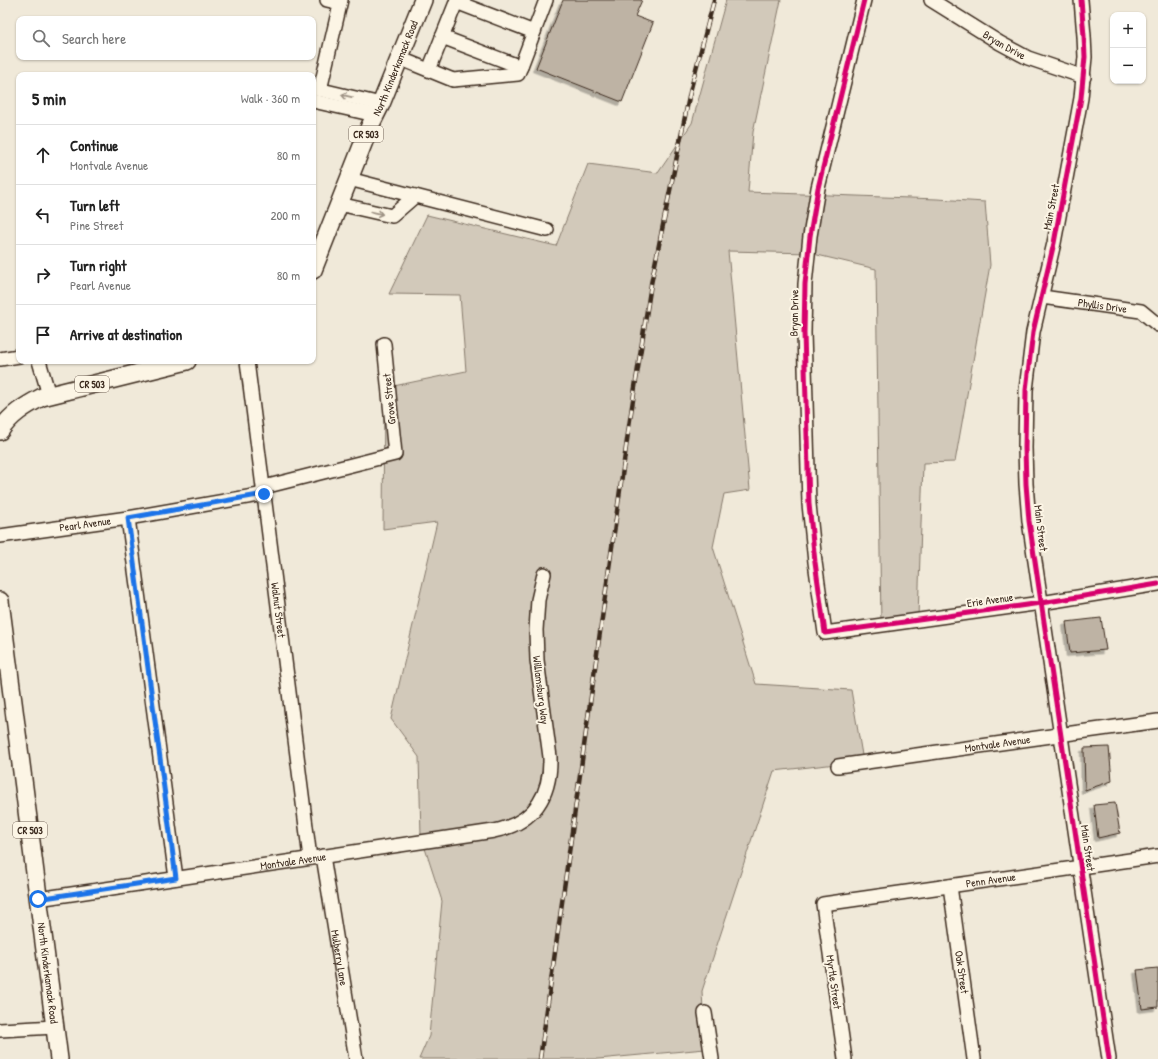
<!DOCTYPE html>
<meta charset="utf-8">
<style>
:root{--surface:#fff;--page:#f6f6f6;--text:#222;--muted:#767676;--line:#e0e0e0}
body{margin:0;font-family:"Patrick Hand",sans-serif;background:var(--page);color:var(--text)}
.controls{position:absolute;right:12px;top:12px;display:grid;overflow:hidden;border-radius:8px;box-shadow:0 1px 3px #0004}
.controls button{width:36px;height:36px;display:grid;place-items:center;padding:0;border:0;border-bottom:1px solid var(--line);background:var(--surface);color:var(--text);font:20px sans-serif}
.stop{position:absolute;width:12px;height:12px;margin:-9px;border:3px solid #1a73e8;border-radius:50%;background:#fff}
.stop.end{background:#1a73e8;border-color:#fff;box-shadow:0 1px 4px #0008}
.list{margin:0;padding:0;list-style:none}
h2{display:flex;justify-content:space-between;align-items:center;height:52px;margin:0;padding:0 16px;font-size:17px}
h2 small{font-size:13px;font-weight:400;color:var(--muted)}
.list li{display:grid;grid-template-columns:26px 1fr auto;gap:12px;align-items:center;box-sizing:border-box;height:60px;padding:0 16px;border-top:1px solid var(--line)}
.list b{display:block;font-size:15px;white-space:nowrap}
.list p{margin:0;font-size:13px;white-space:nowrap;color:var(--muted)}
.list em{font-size:13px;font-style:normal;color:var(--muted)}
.icon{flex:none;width:22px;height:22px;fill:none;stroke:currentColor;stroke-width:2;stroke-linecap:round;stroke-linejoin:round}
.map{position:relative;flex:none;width:1158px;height:1059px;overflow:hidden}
.search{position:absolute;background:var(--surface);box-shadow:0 1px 3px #0004;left:16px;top:16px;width:300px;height:44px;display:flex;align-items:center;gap:10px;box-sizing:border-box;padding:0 14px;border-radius:8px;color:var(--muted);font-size:15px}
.panel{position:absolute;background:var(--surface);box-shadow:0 1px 3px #0004;left:16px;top:72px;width:300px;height:292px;border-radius:8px}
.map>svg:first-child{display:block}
.green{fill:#d2c9ba;stroke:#867a6c}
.building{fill:#beb3a4;stroke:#3b2a1e;filter:url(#shadow)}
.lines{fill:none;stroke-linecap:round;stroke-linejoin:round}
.minor-casing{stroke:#3b2a1e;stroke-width:16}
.major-casing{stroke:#3b2a1e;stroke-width:20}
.minor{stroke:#fcf5e5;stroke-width:13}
.major{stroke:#fcf5e5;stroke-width:17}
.rail-casing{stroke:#3b2a1e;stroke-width:4.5}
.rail{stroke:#fcf5e5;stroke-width:3;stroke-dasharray:9;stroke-linecap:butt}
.cycleway-casing{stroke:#fcf5e5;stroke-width:8}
.cycleway{stroke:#d6006c;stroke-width:5}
.oneway{stroke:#9c9082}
.route{stroke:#1a73e8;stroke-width:5}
.labels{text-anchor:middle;stroke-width:4;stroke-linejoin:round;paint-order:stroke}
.shield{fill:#fcf5e5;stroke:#75675a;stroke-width:1}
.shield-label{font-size:10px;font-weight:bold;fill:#3b2a1e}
.street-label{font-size:11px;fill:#3b2a1e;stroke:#fcf5e5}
</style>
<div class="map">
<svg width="1158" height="1059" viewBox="0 0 1158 1059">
<defs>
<filter id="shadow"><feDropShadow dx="-3.5" dy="3.5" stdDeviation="0" flood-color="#0004"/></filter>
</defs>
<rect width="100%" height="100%" fill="#f0e9d9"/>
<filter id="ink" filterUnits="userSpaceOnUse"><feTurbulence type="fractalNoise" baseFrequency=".025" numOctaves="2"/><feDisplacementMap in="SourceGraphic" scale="8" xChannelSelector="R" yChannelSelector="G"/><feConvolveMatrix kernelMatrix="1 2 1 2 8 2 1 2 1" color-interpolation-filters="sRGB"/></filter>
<g filter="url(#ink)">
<!-- green -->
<polygon class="green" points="726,0 781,0 753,132 748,192 937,199 985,202 990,265 955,462 923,463 918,617 881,625 876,269 809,253 728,251 750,490 724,494 713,547 756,684 851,690 863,761 774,771 702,991 705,1049 598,1059 419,1059 429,1036 442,901 421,836 419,757 391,719 437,522 383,529 384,388 466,371 460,295 389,294 427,215 556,246 588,164 658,173 692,123"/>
<!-- building -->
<g class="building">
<polygon points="563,0 642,0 635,16 653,23 622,102 536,68"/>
<polygon points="1101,618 1106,650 1070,653 1066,622"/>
<polygon points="1109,747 1112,781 1085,790 1084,748"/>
<polygon points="1115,803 1120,833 1098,838 1094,805"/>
<polygon points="1158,968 1158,1007 1142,1009 1137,970"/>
</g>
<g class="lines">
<!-- minor casing -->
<g class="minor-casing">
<g id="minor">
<polyline points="327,0 340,3"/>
<polyline points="864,0 818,188 810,236 805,284 804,333 809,504 815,562 825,633 1041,603 1158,584"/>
<path id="s1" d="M931 0 1000 43 1028 58 1084 77"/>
<polyline points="1081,0 1084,36 1085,57 1081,98 1054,243 1033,332 1026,390 1025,448 1026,484 1029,521 1109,1059"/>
<polyline points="456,2 534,32"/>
<polyline points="442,37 521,67"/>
<polyline points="399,58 453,80 518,74 546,0"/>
<polyline points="429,70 457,0"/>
<polyline points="313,88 381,104"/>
<polyline points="320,90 341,0"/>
<polyline points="313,101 375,115"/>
<polyline points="415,196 547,230"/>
<polyline points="339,204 392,216 415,196 349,179"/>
<path id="s2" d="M1042 297 1141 311 1158 325"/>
<polyline points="0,359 19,356"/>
<polyline points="39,361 49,395"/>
<path id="s3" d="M247 361 310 858"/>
<polyline points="264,487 395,454 384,344"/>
<polyline points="128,518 176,878"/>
<path id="s4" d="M0 536 128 518 264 494"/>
<path id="s5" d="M838 766 1158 721"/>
<path id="s6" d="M323 856 356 1059"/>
<path id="s7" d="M950 886 974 1059"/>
<path id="s8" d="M38 899 494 831C534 823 551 796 550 757L537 660 536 630 538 600 544 574"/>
<polyline points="705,1013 712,1059"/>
<polyline points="0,1030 55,1027"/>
<path id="s9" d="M845 1059 823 904 1158 856"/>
</g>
</g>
<!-- major casing -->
<g class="major-casing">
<g id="major">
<path id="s10" d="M313 270 370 126 381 104 423 0"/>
<path d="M0 431C10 415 25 406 42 397L187 361"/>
<path id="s11" d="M0 601 59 1059"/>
</g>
</g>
<!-- minor -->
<use href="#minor" class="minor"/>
<!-- major -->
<use href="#major" class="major"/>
<!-- rail casing -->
<g class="rail-casing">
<polyline id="rail" points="540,1059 629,426 651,284 690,92 714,0"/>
</g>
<!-- rail -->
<use href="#rail" class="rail"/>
<!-- cycleway casing -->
<g class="cycleway-casing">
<g id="cycleway">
<polyline points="864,0 818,188 810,236 805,284 804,333 809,504 815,562 825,633 1041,603 1158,584"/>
<polyline points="1081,0 1084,36 1085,57 1081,98 1054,243 1033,332 1026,390 1025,448 1026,484 1029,521 1109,1059"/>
</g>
</g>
<!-- cycleway -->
<use href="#cycleway" class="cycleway"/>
</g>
<!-- one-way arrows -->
<defs><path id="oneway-shaft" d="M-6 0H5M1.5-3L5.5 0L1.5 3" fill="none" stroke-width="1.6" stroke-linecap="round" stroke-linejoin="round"/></defs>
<g class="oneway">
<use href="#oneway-shaft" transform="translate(347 96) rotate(-167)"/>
<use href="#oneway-shaft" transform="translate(377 213) rotate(13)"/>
</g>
</g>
<g class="lines" filter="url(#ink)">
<!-- route -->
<polyline class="route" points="38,899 176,878 128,518 264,494"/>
</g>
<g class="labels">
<!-- shield labels -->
<g class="shield">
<rect x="349" y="126" width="34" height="16" rx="3"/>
<rect x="75" y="376" width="34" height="16" rx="3"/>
<rect x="13" y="822" width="34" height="16" rx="3"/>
</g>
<g class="shield-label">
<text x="366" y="138">CR 503</text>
<text x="92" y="388">CR 503</text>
<text x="30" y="834">CR 503</text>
</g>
<!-- street labels -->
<g class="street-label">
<text dy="4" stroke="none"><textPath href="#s1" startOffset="86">Bryan Drive</textPath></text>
<text dy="4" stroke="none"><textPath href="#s10" startOffset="218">North Kinderkamack Road</textPath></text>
<text transform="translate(1051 207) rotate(-79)" y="4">Main Street</text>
<text dy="4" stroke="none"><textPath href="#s2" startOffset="61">Phyllis Drive</textPath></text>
<text transform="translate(794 313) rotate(-89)" y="4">Bryan Drive</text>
<text transform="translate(389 399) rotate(-96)" y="4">Grove Street</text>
<text dy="4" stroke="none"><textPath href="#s4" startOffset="86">Pearl Avenue</textPath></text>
<text transform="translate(1041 528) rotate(83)" y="4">Main Street</text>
<text transform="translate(990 600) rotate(-8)" y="4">Erie Avenue</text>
<text dy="4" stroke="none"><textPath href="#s3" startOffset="251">Walnut Street</textPath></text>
<text transform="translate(541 690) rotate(83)" y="4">Williamsburg Way</text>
<text dy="4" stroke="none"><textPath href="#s5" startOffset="161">Montvale Avenue</textPath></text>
<text transform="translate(1088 848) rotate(82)" y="4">Main Street</text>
<text dy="4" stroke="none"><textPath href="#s8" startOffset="258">Montvale Avenue</textPath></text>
<text dy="4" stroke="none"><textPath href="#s9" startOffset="326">Penn Avenue</textPath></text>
<text dy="4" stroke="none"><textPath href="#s6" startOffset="103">Mulberry Lane</textPath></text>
<text dy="4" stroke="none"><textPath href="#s7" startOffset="87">Oak Street</textPath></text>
<text dy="4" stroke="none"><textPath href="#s11" startOffset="375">North Kinderkamack Road</textPath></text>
<text transform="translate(834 982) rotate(82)" y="4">Myrtle Street</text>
</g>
</g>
</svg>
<div class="controls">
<button>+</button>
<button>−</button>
</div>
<div class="stop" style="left:38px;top:899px"></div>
<div class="stop end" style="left:264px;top:494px"></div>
<div class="search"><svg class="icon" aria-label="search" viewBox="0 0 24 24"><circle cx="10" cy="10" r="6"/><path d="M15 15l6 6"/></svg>Search here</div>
<section class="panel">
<h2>5 min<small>Walk · 360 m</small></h2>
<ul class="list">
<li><svg class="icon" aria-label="ahead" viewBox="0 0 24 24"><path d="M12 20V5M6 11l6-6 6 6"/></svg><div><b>Continue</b><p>Montvale Avenue</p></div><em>80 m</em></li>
<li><svg class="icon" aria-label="left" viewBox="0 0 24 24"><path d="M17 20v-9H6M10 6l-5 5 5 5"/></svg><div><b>Turn left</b><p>Pine Street</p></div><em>200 m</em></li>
<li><svg class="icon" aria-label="right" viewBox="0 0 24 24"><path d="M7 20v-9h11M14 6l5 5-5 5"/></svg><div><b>Turn right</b><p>Pearl Avenue</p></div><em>80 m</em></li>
<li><svg class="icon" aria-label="arrive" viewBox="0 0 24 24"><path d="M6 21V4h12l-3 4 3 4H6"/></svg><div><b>Arrive at destination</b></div></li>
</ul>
</section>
</div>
